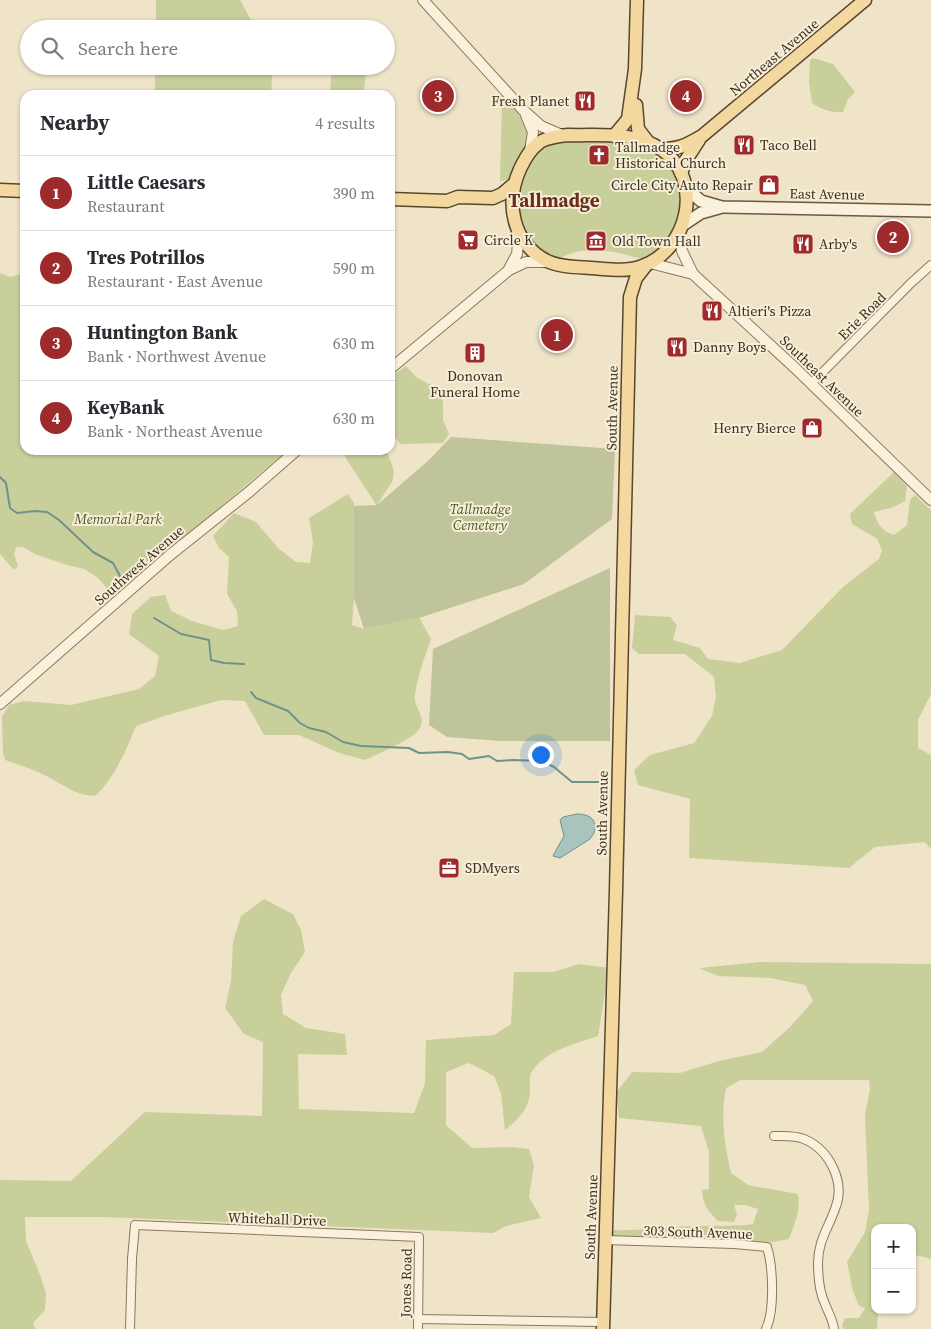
<!DOCTYPE html>
<meta charset="utf-8">
<style>
:root{--surface:#fff;--page:#f2f2f3;--text:#2b2b33;--muted:#7c7c81;--line:#e1e1e2;--accent:#9e2a2b}
body{margin:0;font-family:"Source Serif 4",serif;background:var(--page);color:var(--text)}
.controls{position:absolute;right:15px;bottom:15px;display:grid;overflow:hidden;border-radius:10px;box-shadow:0 1px 4px #0004}
.controls button{width:45px;height:45px;display:grid;place-items:center;padding:0;border:0;border-bottom:1px solid var(--line);background:var(--surface);color:var(--text);font:25px sans-serif}
.you{position:absolute;left:540px;top:754px;width:18px;height:18px;margin:-12px;border:4px solid #fff;border-radius:50%;background:#1a73e8;box-shadow:0 0 0 8px #1a73e833}
.badge{display:grid;place-items:center;width:32px;height:32px;border-radius:50%;background:var(--accent);color:#fff;font-size:16px;font-weight:700}
.pin{position:absolute;translate:-50% -50%;border:2px solid #fff;box-shadow:0 1px 5px #0006}
.list{margin:0;padding:0;list-style:none}
h2{display:flex;justify-content:space-between;align-items:center;height:65px;margin:0;padding:0 20px;font-size:21px}
h2 small{font-size:16px;font-weight:400;color:var(--muted)}
.list li{display:grid;grid-template-columns:32px 1fr auto;gap:15px;align-items:center;box-sizing:border-box;height:75px;padding:0 20px;border-top:1px solid var(--line)}
.list b{display:block;font-size:19px;white-space:nowrap}
.list p{margin:0;font-size:16px;white-space:nowrap;color:var(--muted)}
.list em{font-size:16px;font-style:normal;color:var(--muted)}
.icon{flex:none;width:28px;height:28px;fill:none;stroke:currentColor;stroke-width:2;stroke-linecap:round;stroke-linejoin:round}
.map{position:relative;flex:none;width:931px;height:1329px;overflow:hidden}
.search{position:absolute;background:var(--surface);box-shadow:0 1px 4px #0004;left:20px;top:20px;width:375px;height:55px;display:flex;align-items:center;gap:12px;box-sizing:border-box;padding:0 18px;border-radius:28px;color:var(--muted);font-size:19px}
.panel{position:absolute;background:var(--surface);box-shadow:0 1px 4px #0004;left:20px;top:90px;width:375px;height:365px;border-radius:15px}
.map>svg:first-child{display:block}
.green{fill:#c9cf9b}
.cemetery{fill:#bfc49a}
.water{fill:#a9c4bc;stroke:#6f938a}
.lines{fill:none;stroke-linecap:round;stroke-linejoin:round}
.stream{stroke:#6f938a;stroke-width:2}
.minor-casing{stroke:#8d765c;stroke-width:10}
.tertiary-casing{stroke:#8d765c;stroke-width:12}
.secondary-casing{stroke:#6f573f;stroke-width:14}
.primary-casing{stroke:#5b4430;stroke-width:15}
.minor{stroke:#faf1dc;stroke-width:8}
.tertiary{stroke:#faf1dc;stroke-width:10}
.secondary{stroke:#faf1dc;stroke-width:11}
.primary{stroke:#f3d9a0;stroke-width:12}
.labels{text-anchor:middle;stroke-width:4;stroke-linejoin:round;paint-order:stroke}
.street-label{font-size:14px;fill:#3d2e20;stroke:#f7eed8}
.poi-label{font-size:14px;fill:#3d2e20;stroke:#f7eed8;text-anchor:start}
.park-label{font-size:14px;font-style:italic;fill:#4d5a26;stroke:#f7eed8}
.district-label{font-size:19px;font-weight:bold;fill:#6b2e1e;stroke:#f7eed8}
</style>
<div class="map">
<svg width="931" height="1329" viewBox="0 0 931 1329">
<rect width="100%" height="100%" fill="#f0e4c8"/>
<!-- green -->
<g class="green">
<polygon points="156,0 240,0 256,29 156,29"/>
<path d="M813 58 833 64 855 92 848 99 843 112C831 113 821 109 812 103L809 82 810 60Z"/>
<polygon points="155,66 273,66 271,95 155,95"/>
<polygon points="333,66 367,66 363,95 330,95 331,77"/>
<path d="M501 95C509 104 528 122 529 133 531 149 516 168 508 180L500 181 502 101 497 96Z"/>
<path d="M563 140C585 141 628 138 647 146 681 161 691 210 669 239 662 248 652 253 642 259L615 252 603 251 604 232 590 231 588 250 575 252 557 259C546 253 533 247 526 236 511 215 519 173 536 155 543 148 553 144 563 140Z"/>
<polygon points="0,273 10,277 25,273 25,450 288,450 118,594 114,591 111,593 97,577 84,569 67,565 35,554 23,547 16,547 14,554 18,566 14,570 0,554"/>
<polygon points="406,366 416,377 431,385 443,401 443,420 449,434 443,443 401,444 390,433 390,378"/>
<path d="M343 450H386C401 482 392 478 377 506L347 460Z"/>
<path d="M894 472 907 486 905 501 894 507 874 512C877 524 882 531 894 535L907 525 910 500 915 495 931 510V694L918 720V748L931 755V849L925 842 875 847 849 868 689 858 690 799 638 785 634 770 650 755 694 743 712 716 716 697 714 677 685 654H639L632 648 635 615 670 617 677 625 673 640 700 648 708 659 740 663 782 650 843 587 879 559 882 550 877 539 852 524 850 514Z"/>
<path d="M348 494 354 503V598L352 625 364 629 419 617 431 639C426 653 414 686 415 700 417 713 428 718 417 732 410 740 376 755 365 760L339 753 299 735H264L245 701 221 700 164 716 136 726C126 751 114 779 95 796 76 795 68 788 52 779 38 771 20 765 5 760L3 753 2 717 9 705 24 701 71 705 139 689 155 676 159 656 129 634 132 614 151 597 165 595 171 611 192 621 223 630 238 626 237 611 227 594 229 557 219 548 213 536 234 513 256 522 278 548 296 562 310 563 313 542 309 518Z"/>
<path d="M264 899 293 914 301 930 305 952 291 973 281 995 283 1014 306 1028 345 1034 347 1055 298 1054 299 1109 414 1113 425 1083 426 1040 494 1035 511 1024 514 972H553L579 964 609 968 598 1036C575 1044 545 1050 531 1073 529 1078 530 1087 530 1092 529 1109 518 1120 505 1130L501 1093 494 1076 469 1063 446 1072V1125L472 1148 512 1147 529 1149 534 1165 529 1197 541 1218 506 1226 493 1233 102 1217H25L26 1241 40 1275 46 1293 45 1310 33 1323 36 1329H0V1180L71 1181 145 1112 262 1116 263 1042 244 1034 225 1008 231 981 233 942 241 916Z"/>
<path d="M760 962 931 964V1259L912 1254V1228H875V1310H878L877 1329H843L842 1325 845 1318H859L865 1308 859 1306 853 1291 847 1262 865 1232 869 1210 865 1115 870 1089 869 1080H741L726 1088C720 1117 725 1146 731 1173L748 1185 798 1194C801 1210 794 1225 789 1239L774 1242 614 1237 612 1230C639 1231 664 1227 690 1226 711 1225 732 1227 753 1224L758 1209 745 1205H734L737 1214 734 1222 718 1221C709 1212 702 1204 702 1190L709 1189V1152L701 1126 619 1118 616 1093 632 1072 680 1073 719 1061 762 1052 790 1027 813 1001 805 985 770 978 718 976 699 968Z"/>
</g>
<!-- cemetery -->
<g class="cemetery">
<polygon points="451,437 615,449 612,519 524,584 422,617 364,629 354,598 354,506 377,505 429,460"/>
<polygon points="610,568 610,741 501,741 447,737 429,725 433,649"/>
</g>
<!-- water -->
<path class="water" d="M577 814C590 814 598 820 594 833L590 839 560 858 553 856 554 854 564 836 560 820 563 817Z"/>
<g class="lines">
<!-- stream -->
<g class="stream">
<polyline points="0,477 6,483 10,508 17,513 35,511 47,512 59,520 93,552 113,563 120,576 121,585"/>
<polyline points="154,618 181,634 209,640 211,660 224,663 244,664"/>
<polyline points="251,692 256,698 288,711 300,723 309,728 326,732 343,742 361,746 409,748 419,753 448,752 462,754 469,759 489,756 497,761 513,760 542,761 554,767 572,782 602,782"/>
</g>
<!-- minor casing -->
<g class="minor-casing">
<g id="minor">
<polyline points="811,384 911,283 931,265"/>
<path d="M774 1136C784 1136 795 1135 804 1139 830 1150 846 1183 835 1209 828 1229 818 1241 818 1263 818 1277 819 1291 825 1304 828 1312 833 1320 834 1329"/>
<path d="M605 1240 734 1244 767 1247C773 1267 775 1310 766 1329"/>
<polyline points="418,1319 603,1322"/>
<polyline points="130,1329 132,1259 135,1225 419,1237 418,1329"/>
</g>
</g>
<!-- tertiary casing -->
<g class="tertiary-casing">
<g id="tertiary">
<polyline points="423,0 523,110 541,126 562,135"/>
<polyline points="526,115 533,132 530,151"/>
<polyline points="679,233 682,251 693,274"/>
<polyline points="650,263 693,274 794,367 931,500"/>
<polyline points="509,269 517,254 519,233"/>
<polyline points="390,369 509,270 526,262 549,262"/>
<polyline points="0,704 170,555 249,492 297,450"/>
</g>
</g>
<!-- secondary casing -->
<g class="secondary-casing">
<g id="secondary">
<polyline points="686,188 701,201 722,207 931,211"/>
<polyline points="683,225 701,213 719,208"/>
</g>
</g>
<!-- primary casing -->
<g class="primary-casing">
<g id="primary">
<polyline points="636,105 638,129 648,142"/>
<path d="M569 135C599 136 634 131 661 149 705 179 689 251 640 267 625 272 607 269 591 268 576 267 560 267 547 261 512 243 505 202 520 169 525 159 530 149 540 142 548 137 559 136 569 135Z"/>
<polyline points="614,136 628,119 635,69 637,0"/>
<path d="M660 148C677 151 688 144 702 136L865 0"/>
<polyline points="681,173 686,160 699,140"/>
<polyline points="0,190 25,191"/>
<polyline points="390,199 447,201 458,197 493,198 502,194 514,184"/>
<polyline points="603,1329 616,891 630,297 636,278 647,264"/>
</g>
</g>
<!-- minor -->
<use href="#minor" class="minor"/>
<!-- tertiary -->
<use href="#tertiary" class="tertiary"/>
<!-- secondary -->
<use href="#secondary" class="secondary"/>
<!-- primary -->
<use href="#primary" class="primary"/>
</g>
<!-- icons -->
<defs>
<g id="restaurant-square" transform="scale(1.125)"><rect x="-9" y="-9" width="18" height="18" rx="4" fill="#9e2a2b" stroke="#f7eed8"/><path d="M-5-6h1v4h1v-4h1v4h1v-4h1v5L-1.5 .5V6h-2V.5L-5-1ZM5-6V6H3V1.5H1.5Q1.5-4 5-6Z" fill="#fff"/></g>
<g id="church-square" transform="scale(1.125)"><rect x="-9" y="-9" width="18" height="18" rx="4" fill="#9e2a2b" stroke="#f7eed8"/><path d="M-1.2-6h2.4v3.5h3.3v2.4h-3.3V6h-2.4V-.1h-3.3v-2.4h3.3Z" fill="#fff"/></g>
<g id="shop-square" transform="scale(1.125)"><rect x="-9" y="-9" width="18" height="18" rx="4" fill="#9e2a2b" stroke="#f7eed8"/><path d="M-5-2.5h2.3a2.7 3.5 0 0 1 5.4 0H5L5.5 6h-11ZM-1.5-2.5h3a1.5 2.3 0 0 0-3 0Z" fill="#fff"/></g>
<g id="supermarket-square" transform="scale(1.125)"><rect x="-9" y="-9" width="18" height="18" rx="4" fill="#9e2a2b" stroke="#f7eed8"/><path d="M-6-5.5h2.5l.6 2H6L4.5 2H-2.5L-4.4-4H-6ZM-1.5 3.2a1.3 1.3 0 1 0 .1 0ZM3 3.2a1.3 1.3 0 1 0 .1 0Z" fill="#fff"/></g>
<g id="museum-square" transform="scale(1.125)"><rect x="-9" y="-9" width="18" height="18" rx="4" fill="#9e2a2b" stroke="#f7eed8"/><path d="M0-6L6-3V-2H-6V-3ZM-5-1h2V3h-2ZM-1-1h2V3h-2ZM3-1h2V3H3ZM-6 4H6V6H-6Z" fill="#fff"/></g>
<g id="building-square" transform="scale(1.125)"><rect x="-9" y="-9" width="18" height="18" rx="4" fill="#9e2a2b" stroke="#f7eed8"/><path d="M-4-6H4V6H1V3H-1V6H-4ZM-2.5-4.3h1.7v1.8h-1.7ZM.8-4.3h1.7v1.8H.8ZM-2.5-1h1.7V.8h-1.7ZM.8-1h1.7V.8H.8Z" fill="#fff"/></g>
<g id="office-square" transform="scale(1.125)"><rect x="-9" y="-9" width="18" height="18" rx="4" fill="#9e2a2b" stroke="#f7eed8"/><path d="M-6-3h4V-5.5h4V-3h4V5H-6ZM-1-4.5V-3h2v-1.5ZM-6 0V1H6V0Z" fill="#fff"/></g>
</defs>
<g fill-rule="evenodd">
<use href="#restaurant-square" x="585" y="101"/>
<use href="#restaurant-square" x="744" y="145"/>
<use href="#church-square" x="599" y="155"/>
<use href="#shop-square" x="769" y="185"/>
<use href="#supermarket-square" x="468" y="240"/>
<use href="#museum-square" x="596" y="241"/>
<use href="#restaurant-square" x="803" y="244"/>
<use href="#restaurant-square" x="712" y="311"/>
<use href="#restaurant-square" x="677" y="347"/>
<use href="#building-square" x="475" y="353"/>
<use href="#shop-square" x="812" y="428"/>
<use href="#office-square" x="449" y="868"/>
</g>
<g class="labels">
<!-- street labels -->
<g class="street-label">
<text transform="translate(774 57) rotate(-40)" y="5">Northeast Avenue</text>
<text transform="translate(827 194) rotate(1)" y="5">East Avenue</text>
<text transform="translate(862 316) rotate(-45)" y="5">Erie Road</text>
<text transform="translate(822 376) rotate(44)" y="5">Southeast Avenue</text>
<text transform="translate(612 408) rotate(-89)" y="5">South Avenue</text>
<text transform="translate(139 565) rotate(-41)" y="5">Southwest Avenue</text>
<text transform="translate(602 813) rotate(-89)" y="5">South Avenue</text>
<text transform="translate(591 1217) rotate(-88)" y="5">South Avenue</text>
<text transform="translate(277 1219) rotate(2)" y="5">Whitehall Drive</text>
<text transform="translate(698 1232) rotate(2)" y="5">303 South Avenue</text>
<text transform="translate(406 1283) rotate(-89)" y="5">Jones Road</text>
</g>
<!-- poi labels -->
<g class="poi-label">
<text x="569" y="106" text-anchor="end">Fresh Planet</text>
<text x="760" y="150">Taco Bell</text>
<text x="615" y="152">Tallmadge<tspan x="615" dy="16">Historical Church</tspan></text>
<text x="753" y="190" text-anchor="end">Circle City Auto Repair</text>
<text x="484" y="245">Circle K</text>
<text x="612" y="246">Old Town Hall</text>
<text x="819" y="249">Arby's</text>
<text x="728" y="316">Altieri's Pizza</text>
<text x="693" y="352">Danny Boys</text>
<text x="475" y="381" text-anchor="middle">Donovan<tspan x="475" dy="16">Funeral Home</tspan></text>
<text x="796" y="433" text-anchor="end">Henry Bierce</text>
<text x="465" y="873">SDMyers</text>
</g>
<!-- park labels -->
<g class="park-label">
<text x="480" y="514">Tallmadge<tspan x="480" dy="16">Cemetery</tspan></text>
<text x="118" y="524">Memorial Park</text>
</g>
<!-- district labels -->
<g class="district-label">
<text x="554" y="207">Tallmadge</text>
</g>
</g>
</svg>
<div class="controls">
<button>+</button>
<button>−</button>
</div>
<div class="you"></div>
<div class="pin badge" style="left:557px;top:335px">1</div>
<div class="pin badge" style="left:893px;top:237px">2</div>
<div class="pin badge" style="left:438px;top:96px">3</div>
<div class="pin badge" style="left:686px;top:96px">4</div>
<div class="search"><svg class="icon" aria-label="search" viewBox="0 0 24 24"><circle cx="10" cy="10" r="6"/><path d="M15 15l6 6"/></svg>Search here</div>
<section class="panel">
<h2>Nearby<small>4 results</small></h2>
<ul class="list">
<li><span class="badge">1</span><div><b>Little Caesars</b><p>Restaurant</p></div><em>390 m</em></li>
<li><span class="badge">2</span><div><b>Tres Potrillos</b><p>Restaurant · East Avenue</p></div><em>590 m</em></li>
<li><span class="badge">3</span><div><b>Huntington Bank</b><p>Bank · Northwest Avenue</p></div><em>630 m</em></li>
<li><span class="badge">4</span><div><b>KeyBank</b><p>Bank · Northeast Avenue</p></div><em>630 m</em></li>
</ul>
</section>
</div>
